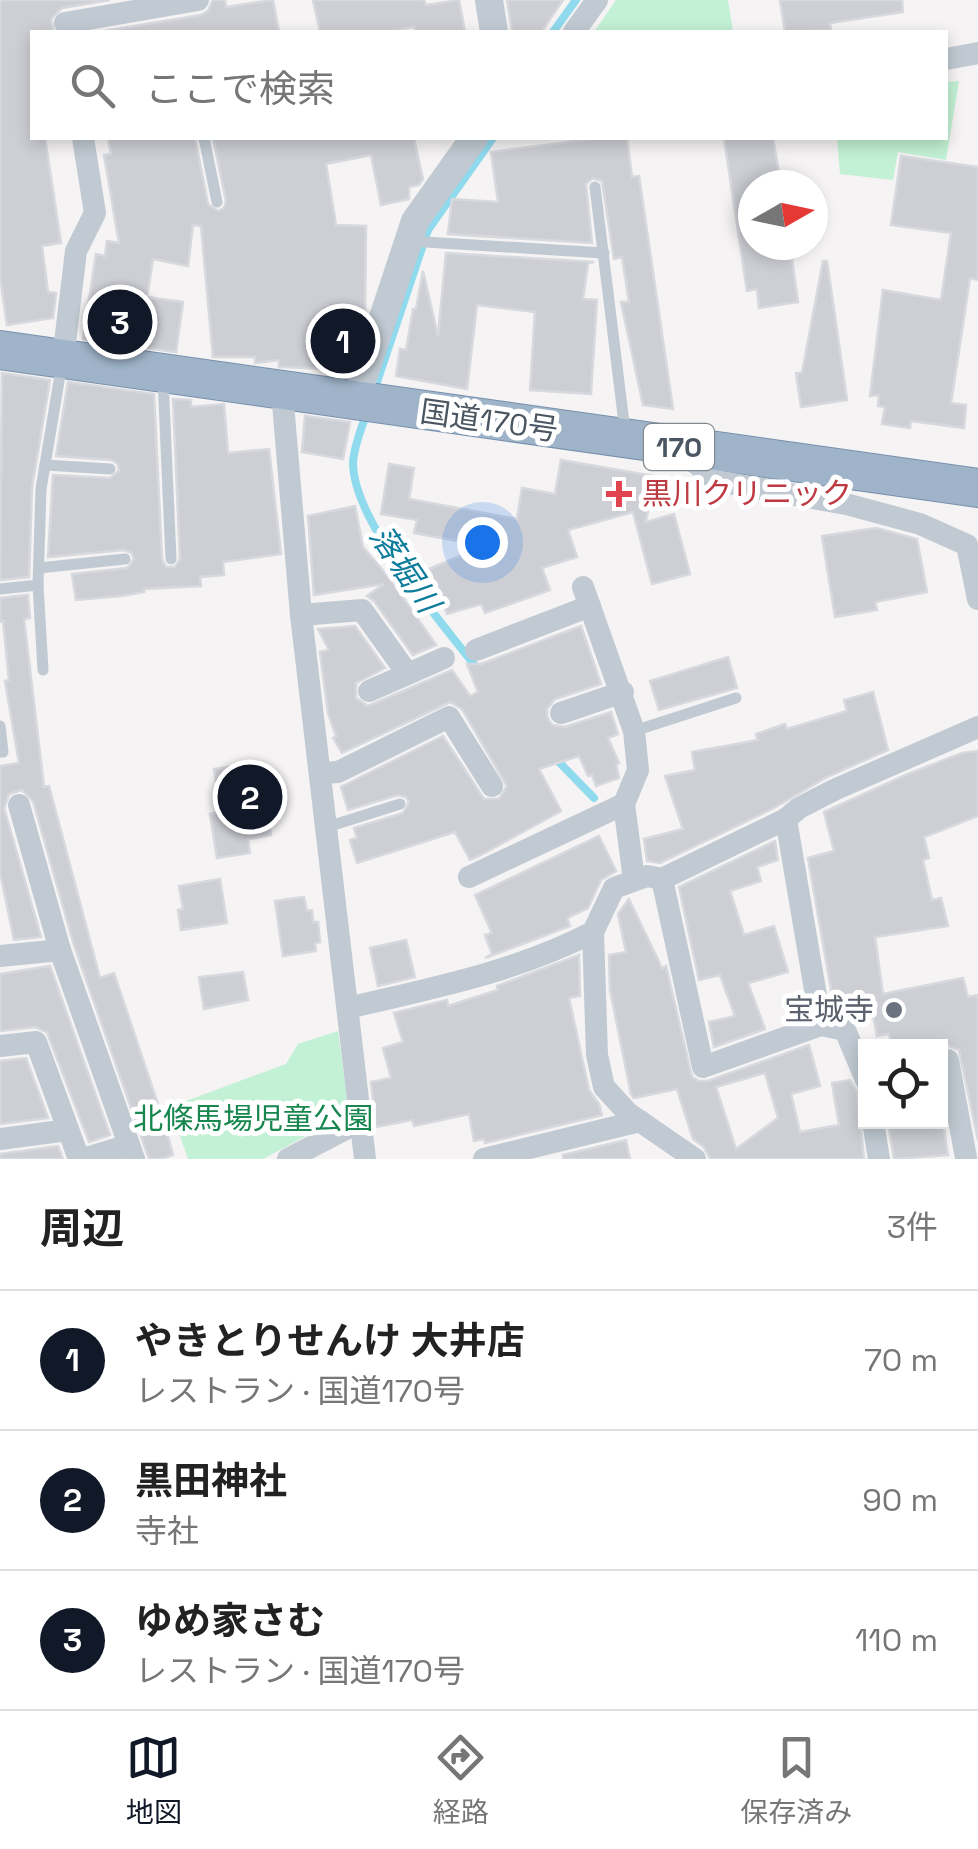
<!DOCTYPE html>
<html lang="ja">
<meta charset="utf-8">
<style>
:root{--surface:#fff;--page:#f6f6f6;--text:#222;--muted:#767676;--line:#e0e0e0;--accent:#111827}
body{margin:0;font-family:"Space Grotesk","Noto Sans JP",sans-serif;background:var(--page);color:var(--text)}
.controls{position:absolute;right:30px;bottom:30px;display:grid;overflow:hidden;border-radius:0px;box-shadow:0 5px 15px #0003}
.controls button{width:90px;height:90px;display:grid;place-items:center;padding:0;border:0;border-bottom:2px solid var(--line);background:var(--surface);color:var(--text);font:50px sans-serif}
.compass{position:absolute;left:738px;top:170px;width:90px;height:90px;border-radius:50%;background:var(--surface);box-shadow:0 5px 15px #0003;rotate:81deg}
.you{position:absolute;left:482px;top:542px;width:35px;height:35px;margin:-25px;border:8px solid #fff;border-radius:50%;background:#1a73e8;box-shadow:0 0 0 15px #1a73e833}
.badge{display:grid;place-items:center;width:65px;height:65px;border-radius:50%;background:var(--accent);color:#fff;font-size:32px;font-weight:700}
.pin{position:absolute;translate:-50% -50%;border:5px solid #fff;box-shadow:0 2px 10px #0006}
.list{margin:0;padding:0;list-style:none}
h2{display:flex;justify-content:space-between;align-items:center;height:130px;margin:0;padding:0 40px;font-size:42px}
h2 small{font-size:32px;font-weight:400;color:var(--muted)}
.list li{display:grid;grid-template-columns:65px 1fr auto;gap:30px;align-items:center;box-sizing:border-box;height:140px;padding:0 40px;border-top:2px solid var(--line)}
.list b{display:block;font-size:38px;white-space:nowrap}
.list p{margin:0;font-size:32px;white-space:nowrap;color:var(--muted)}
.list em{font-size:32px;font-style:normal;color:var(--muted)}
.icon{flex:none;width:55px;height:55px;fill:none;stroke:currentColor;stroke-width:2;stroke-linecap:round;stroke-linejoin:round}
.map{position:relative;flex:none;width:978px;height:1159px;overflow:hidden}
.search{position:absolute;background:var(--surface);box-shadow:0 5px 15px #0003;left:30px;right:30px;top:30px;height:110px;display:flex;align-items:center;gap:25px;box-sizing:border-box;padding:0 35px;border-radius:0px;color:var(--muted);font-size:38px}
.sheet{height:550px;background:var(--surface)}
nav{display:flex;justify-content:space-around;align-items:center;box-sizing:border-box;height:140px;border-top:2px solid var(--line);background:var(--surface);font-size:28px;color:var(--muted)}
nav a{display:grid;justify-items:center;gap:5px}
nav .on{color:var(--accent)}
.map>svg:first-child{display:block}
.green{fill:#c3f1d5}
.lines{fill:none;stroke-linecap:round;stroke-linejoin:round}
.stream{stroke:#90daee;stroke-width:8}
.building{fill:#cdcfd5;stroke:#d7d9de;stroke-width:2.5;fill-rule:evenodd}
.trunk-casing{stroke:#7690ad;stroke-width:40}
.service{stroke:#c1cad2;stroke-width:11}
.minor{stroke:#c1cad2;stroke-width:22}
.tertiary{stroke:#c1cad2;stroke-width:28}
.trunk{stroke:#9fb4c9;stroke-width:38}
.health-dot{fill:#e0444e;stroke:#fff;stroke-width:4}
.worship-dot{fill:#6b7280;stroke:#fff;stroke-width:4}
.labels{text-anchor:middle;stroke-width:10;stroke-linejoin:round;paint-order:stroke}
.shield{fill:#fff;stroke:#808990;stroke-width:2.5}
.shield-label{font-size:28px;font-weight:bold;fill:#4a5661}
.street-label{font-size:30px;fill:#4a5661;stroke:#fff}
.health-label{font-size:30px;fill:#be3a42;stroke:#fff;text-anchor:start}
.worship-label{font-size:30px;fill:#5b616d;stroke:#fff;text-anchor:end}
.park-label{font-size:30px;fill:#17864f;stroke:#fff}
.water-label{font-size:32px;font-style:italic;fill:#0c7c9b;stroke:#fff}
</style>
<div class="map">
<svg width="978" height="1159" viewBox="0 0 978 1159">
<rect width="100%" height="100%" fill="#f5f3f3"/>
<!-- green -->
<g class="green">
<polygon points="616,0 728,0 733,32 594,32"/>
<polygon points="959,81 946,160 898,152 893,180 840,174 837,138 946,138 946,82"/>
<polygon points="338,1031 349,1113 263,1159 188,1159 170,1107 286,1064 298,1044"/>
</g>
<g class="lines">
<!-- stream -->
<g class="stream">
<polyline points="553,32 576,0"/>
<polyline points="373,394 428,230 493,138"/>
<path d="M367 412C362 427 353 448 353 464 354 523 443 624 480 672"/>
<polyline points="555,758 594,798"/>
</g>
</g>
<!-- building -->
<g class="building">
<polygon points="0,0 110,0 62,8 51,19 54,32 32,32 32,138 45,138 61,243 42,246 48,292 56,293 53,318 7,325 0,277"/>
<polygon points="213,0 225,0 226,7 273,0 279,32 98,32 201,15 208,11"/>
<polygon points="313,0 424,0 426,5 459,0 465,32 416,32 414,27 385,32 320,32"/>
<polygon points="507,0 563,0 542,31 533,32 512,32"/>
<polygon points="780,0 902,0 903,12 830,23 831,30 785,32"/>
<polygon points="108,138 195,138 208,204 218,211 224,208 226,201 213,138 414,138 423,179 419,185 409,187 409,199 381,205 371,155 326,164 336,225 366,226 365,317 362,326 359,326 359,335 347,370 283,367 279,367 279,360 255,363 255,357 213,357 201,226 193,225 188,266 153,259 147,297 183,302 176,352 83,339 96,254 105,256 107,241 119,243 104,155 111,154"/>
<polygon points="600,138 627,138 632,177 639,176 673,409 643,405 621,302 629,302 622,257 614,259 602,181 593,178 586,184 592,243 448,234 452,199 498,202 491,152"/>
<polygon points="724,138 773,138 781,185 753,185 753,245 790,245 798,302 759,308 757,289 747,291"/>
<polygon points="901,156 978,167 978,280 970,278 951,403 966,405 964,428 911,421 910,428 882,424 885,407 878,406 879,395 870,396 883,290 941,300 951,233 891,225"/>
<polygon points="446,253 594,262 588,263 583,299 597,300 591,394 530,390 535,312 477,305 467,389 396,376 400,349 406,350 413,309 416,309 423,271 438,336"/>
<polygon points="823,261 827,261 847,400 801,407 796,373 802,373"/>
<polygon points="2,373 50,380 32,487 29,577 0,580"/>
<polygon points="68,382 154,394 162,559 166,567 175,567 180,559 173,399 191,400 191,407 224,404 228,453 269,449 281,554 223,562 224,575 200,577 201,586 144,589 144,592 121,596 76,600 72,574 127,568 134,559 132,553 124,550 48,557 53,475 110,478 119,471 118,464 112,460 56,456"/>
<polygon points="305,416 350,422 343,459 302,452"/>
<polygon points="561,460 654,476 646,522 674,514 690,574 652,584 633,512 568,530 577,557 542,568 550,590 485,613 481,604 447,614 429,569 484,546 414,533 417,520 381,514 389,464 414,468 409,499 517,519 522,488 555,494"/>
<polygon points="355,506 363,547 391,580 436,645 413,655 374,601 367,596 384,584 314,595 308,516"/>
<polygon points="876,528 917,539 927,592 875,602 877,610 835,617 822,536"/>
<polygon points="28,595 30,618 24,619 44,787 49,786 100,978 114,973 165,1125 173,1155 160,1159 149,1159 74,945 33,801 22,790 9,794 4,808 41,937 14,940 0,872 0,766 19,763 5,681 9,680 3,621 0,622 0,598"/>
<polygon points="355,626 385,668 356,683 356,698 368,706 452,670 470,696 478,692 467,664 481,664 581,626 601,684 555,699 547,709 547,717 552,725 565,727 611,712 618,734 608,738 619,763 616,764 619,778 596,786 592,775 588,776 579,756 539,769 561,811 479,856 470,860 455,832 357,863 350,840 357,838 354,828 403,813 409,802 406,797 398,795 348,810 341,787 443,736 484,799 499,799 507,786 462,709 450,702 342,753 333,738 336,736 328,713 320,652 329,650 318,629"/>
<polygon points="728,657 737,688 659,710 650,681"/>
<polygon points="873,692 888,750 827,777 774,808 660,863 647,861 644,839 683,829 665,776 695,770 692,752 758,740 756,734 785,724 787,729 847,711 844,700"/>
<polygon points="978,751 978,816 924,837 929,858 923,860 932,900 941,898 948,926 875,937 883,994 963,978 968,997 978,995 978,1140 959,1050 947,1045 892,1046 889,1034 877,1036 872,1010 848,1015 835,1012 808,858 834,851 824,812 908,774 962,753"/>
<polygon points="253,763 260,808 267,807 271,835 248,839 250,853 217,858 210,814 221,812 214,769"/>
<polygon points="599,836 616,871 601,880 588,908 567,918 570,926 485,958 492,954 485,935 492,933 475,895"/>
<polygon points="775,841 778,860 757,867 761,881 730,891 744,935 774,926 788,972 748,983 765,1029 714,1047 709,1022 735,1016 720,975 699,980 679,887"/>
<polygon points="220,879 227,923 181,930 178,910 183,909 179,886"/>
<polygon points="304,897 307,911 312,910 313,922 318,922 320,942 315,943 316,951 283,956 275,901"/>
<path d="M629 899 662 968 666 966 692 1077 699 1081H708L809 1045 820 1086 791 1094 800 1132 839 1125 832 1083 850 1080 857 1092 864 1159H710L704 1147 693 1139 677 1089 634 1098 631 1094 610 990 609 955 626 952 618 914ZM765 1073 778 1118 736 1149 716 1087Z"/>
<polygon points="406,940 415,977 378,986 370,948"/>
<polygon points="579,955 580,996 569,998 589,1090 599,1104 602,1115 485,1143 484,1139 474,1141 469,1114 414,1126 412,1120 376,1127 371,1082 391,1078 383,1048 403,1042 394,1013 447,1000 448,1006 498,990 497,986"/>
<polygon points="50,966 110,1135 89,1142 47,1032 35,1027 0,1031 0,974"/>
<polygon points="243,972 248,1000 204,1009 199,977"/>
<polygon points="26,1058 48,1118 0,1124 0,1061"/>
<polygon points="940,1102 948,1155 894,1159 888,1122 940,1122"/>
<polygon points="626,1140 630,1159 563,1159 563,1155"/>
<polygon points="58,1146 63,1159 0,1159 0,1154"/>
</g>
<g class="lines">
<!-- trunk casing -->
<g class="trunk-casing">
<polyline id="trunk" points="0,350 978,488"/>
</g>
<!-- service -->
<g class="service">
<polyline points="204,138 217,202"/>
<polyline points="595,187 625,431"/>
<polyline points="409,241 604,253"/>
<polyline points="163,378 171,559"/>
<polyline points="45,465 110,469"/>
<polyline points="39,568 125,559"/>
<polyline points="0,589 38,585"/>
<polyline points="43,670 38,585 41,489 62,363"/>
<polyline points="0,726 3,752 0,752"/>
<polyline points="634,731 736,698"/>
<polyline points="327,827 400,804"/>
</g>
<!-- minor -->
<g class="minor">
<polyline points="65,23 198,0"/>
<polyline points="574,32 597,0"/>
<polyline points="946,59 978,53"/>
<polyline points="63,359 76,251 95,213 83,138"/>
<polyline points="282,392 301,615 365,1159"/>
<polyline points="679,449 717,481 846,504 920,524 967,545 978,599"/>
<polyline points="583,587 634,731 638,770 624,804 634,880"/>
<polyline points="301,615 362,610 407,673"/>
<polyline points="476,650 590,606"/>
<polyline points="369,691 444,658"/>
<polyline points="561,713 623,692"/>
<polyline points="321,773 338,772 449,717 492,786"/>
<polyline points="19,805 60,950 134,1159"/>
<polyline points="786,819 821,1025 845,1030 866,1080"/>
<polyline points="469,877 624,804"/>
<polyline points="662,879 703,1067 821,1025"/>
<polyline points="0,956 60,950"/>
<path d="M348 1008C432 988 516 972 593 932"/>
<polyline points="0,1046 36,1042 79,1159"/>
<polyline points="940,1061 948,1060 966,1158"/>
<polyline points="873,1122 879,1159"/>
<polyline points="0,1139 68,1130"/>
<polyline points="83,1159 129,1145"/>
<polyline points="288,1159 361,1121"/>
<polyline points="484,1159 640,1121"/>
<polyline points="695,1159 628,1113 604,1087 597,1055 593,932 614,888 647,876 662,879 786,819 799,808 834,790 978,727"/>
</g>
<!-- tertiary -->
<g class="tertiary">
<polyline points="489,0 494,32"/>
<polyline points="355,402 415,221 474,138"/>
</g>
<!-- trunk -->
<use href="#trunk" class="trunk"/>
</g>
<!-- markers -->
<path class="health-dot" d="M614 479h10v10h10v10h-10v10h-10v-10h-10v-10h10z"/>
<circle class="worship-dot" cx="894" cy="1010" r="10"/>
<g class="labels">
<!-- shield labels -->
<rect class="shield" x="644" y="424" width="70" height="46" rx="8"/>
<g class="shield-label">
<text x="679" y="457">170</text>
</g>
<!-- street labels -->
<g class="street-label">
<text transform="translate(489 421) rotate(8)" y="10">国道170号</text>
</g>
<!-- health labels -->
<g class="health-label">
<text x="642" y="504">黒川クリニック</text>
</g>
<!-- worship labels -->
<g class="worship-label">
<text x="874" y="1020">宝城寺</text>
</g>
<!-- park labels -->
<g class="park-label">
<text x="253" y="1129">北條馬場児童公園</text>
</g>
<!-- water labels -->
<g class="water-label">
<text transform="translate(405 569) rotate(56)" y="11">落堀川</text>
</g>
</g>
</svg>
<div class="controls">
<button><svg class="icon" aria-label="locate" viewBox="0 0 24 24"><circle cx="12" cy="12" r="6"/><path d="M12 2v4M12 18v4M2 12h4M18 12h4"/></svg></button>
</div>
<svg class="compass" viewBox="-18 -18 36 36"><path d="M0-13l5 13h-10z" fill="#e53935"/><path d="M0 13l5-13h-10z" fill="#767676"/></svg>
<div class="you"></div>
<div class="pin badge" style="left:343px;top:341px">1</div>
<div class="pin badge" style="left:250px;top:797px">2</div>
<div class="pin badge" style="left:120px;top:322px">3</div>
<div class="search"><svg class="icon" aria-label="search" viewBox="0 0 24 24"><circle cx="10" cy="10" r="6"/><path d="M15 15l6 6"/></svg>ここで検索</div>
</div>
<section class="sheet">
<h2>周辺<small>3件</small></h2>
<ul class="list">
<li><span class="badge">1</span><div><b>やきとりせんけ 大井店</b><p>レストラン · 国道170号</p></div><em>70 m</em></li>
<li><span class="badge">2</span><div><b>黒田神社</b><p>寺社</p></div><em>90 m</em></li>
<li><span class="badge">3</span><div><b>ゆめ家さむ</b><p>レストラン · 国道170号</p></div><em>110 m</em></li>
</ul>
</section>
<nav>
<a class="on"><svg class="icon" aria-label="map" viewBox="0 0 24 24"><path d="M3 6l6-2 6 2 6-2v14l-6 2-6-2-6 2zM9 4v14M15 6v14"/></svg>地図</a>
<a><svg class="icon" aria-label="directions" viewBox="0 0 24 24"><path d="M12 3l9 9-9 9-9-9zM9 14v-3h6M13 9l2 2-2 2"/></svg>経路</a>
<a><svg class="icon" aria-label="saved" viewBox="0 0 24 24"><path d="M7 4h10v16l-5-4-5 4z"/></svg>保存済み</a>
</nav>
